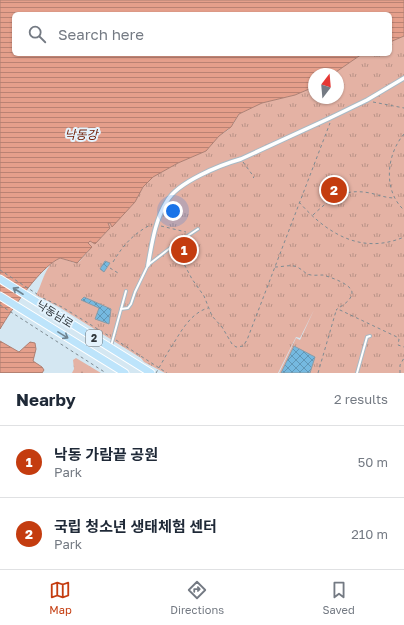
<!DOCTYPE html>
<meta charset="utf-8">
<style>
:root{--surface:#fff;--page:#f2f2f3;--text:#1f2937;--muted:#747a83;--line:#e0e1e3;--accent:#c43c0f}
body{margin:0;font-family:"Golos Text","Noto Sans KR",sans-serif;background:var(--page);color:var(--text)}
.compass{position:absolute;left:308px;top:68px;width:36px;height:36px;border-radius:50%;background:var(--surface);box-shadow:0 1px 3px #0004;rotate:16deg}
.you{position:absolute;left:173px;top:211px;width:14px;height:14px;margin:-10px;border:3px solid #fff;border-radius:50%;background:#1a73e8;box-shadow:0 0 0 6px #1a73e833}
.badge{display:grid;place-items:center;width:26px;height:26px;border-radius:50%;background:var(--accent);color:#fff;font-size:13px;font-weight:700}
.pin{position:absolute;translate:-50% -50%;border:2px solid #fff;box-shadow:0 1px 4px #0006}
.list{margin:0;padding:0;list-style:none}
h2{display:flex;justify-content:space-between;align-items:center;height:52px;margin:0;padding:0 16px;font-size:17px}
h2 small{font-size:13px;font-weight:400;color:var(--muted)}
.list li{display:grid;grid-template-columns:26px 1fr auto;gap:12px;align-items:center;box-sizing:border-box;height:72px;padding:0 16px;border-top:1px solid var(--line)}
.list b{display:block;font-size:15px;white-space:nowrap}
.list p{margin:0;font-size:13px;white-space:nowrap;color:var(--muted)}
.list em{font-size:13px;font-style:normal;color:var(--muted)}
.icon{flex:none;width:22px;height:22px;fill:none;stroke:currentColor;stroke-width:2;stroke-linecap:round;stroke-linejoin:round}
.map{position:relative;flex:none;width:404px;height:373px;overflow:hidden}
.search{position:absolute;background:var(--surface);box-shadow:0 1px 3px #0004;left:12px;right:12px;top:12px;height:44px;display:flex;align-items:center;gap:10px;box-sizing:border-box;padding:0 14px;border-radius:6px;color:var(--muted);font-size:15px}
.sheet{height:196px;background:var(--surface)}
nav{display:flex;justify-content:space-around;align-items:center;box-sizing:border-box;height:56px;border-top:1px solid var(--line);background:var(--surface);font-size:11px;color:var(--muted)}
nav a{display:grid;justify-items:center;gap:2px}
nav .on{color:var(--accent)}
.map>svg:first-child{display:block}
.forest{fill:url(#forest-firs)}
.park{fill:url(#park-tufts)}
.water{fill:url(#water-rules);stroke:#ae8073}
.building{fill:url(#building-cross-hatch);stroke:#8b9ca7}
.lines{fill:none;stroke-linecap:round;stroke-linejoin:round}
.service-casing{stroke:#a9bac5;stroke-width:4}
.pedestrian-casing{stroke:#a9bac5;stroke-width:5.5}
.primary-casing{stroke:#fff;stroke-width:9}
.path{stroke:#7e8b92;stroke-width:1;stroke-dasharray:3 3;stroke-linecap:butt}
.service{stroke:#fff;stroke-width:2}
.pedestrian{stroke:#fff;stroke-width:3.5}
.primary{stroke:#bde4fb;stroke-width:7}
.path-bridge{stroke:#7e8b92;stroke-width:1;stroke-dasharray:3 3;stroke-linecap:butt}
.oneway{stroke:#6f8491}
.labels{text-anchor:middle;stroke-width:4;stroke-linejoin:round;paint-order:stroke}
.shield{fill:#e4f3fd;stroke:#656f75;stroke-width:1}
.shield-label{font-size:10px;font-weight:bold;fill:#2f363b}
.street-label{font-size:11px;fill:#2f363b;stroke:#e4f3fd}
.water-label{font-size:12px;font-style:italic;fill:#732108;stroke:#e4f3fd}
</style>
<div class="map">
<svg width="404" height="373" viewBox="0 0 404 373">
<defs>
<pattern id="forest-firs" width="22" height="20" patternUnits="userSpaceOnUse"><rect width="22" height="20" fill="#e4b2a4"/><path d="M5 1l3.5 6h-7zM16 11l3.5 6h-7z" fill="#b99287"/></pattern>
<pattern id="park-tufts" width="24" height="20" patternUnits="userSpaceOnUse"><rect width="24" height="20" fill="#e4b2a4"/><path d="M3 7l-1-3M5 7V3M7 7l1-3M15 17l-1-3M17 17v-4M19 17l1-3" fill="none" stroke="#b99287"/></pattern>
<pattern id="water-rules" width="6" height="5" patternUnits="userSpaceOnUse"><rect width="6" height="5" fill="#e59f8b"/><path d="M0 2.5h6" fill="none" stroke="#ba8273"/></pattern>
<pattern id="building-cross-hatch" width="8" height="8" patternUnits="userSpaceOnUse"><rect width="8" height="8" fill="#75b9e0"/><path d="M0 0l8 8M0 8l8-8" fill="none" stroke="#6097b7"/></pattern>
</defs>
<rect width="100%" height="100%" fill="#d4e7f2"/>
<!-- forest -->
<polygon class="forest" points="76,358 101,373 72,373 74,369 73,360"/>
<!-- park -->
<path class="park" d="M404 36V373H279L296 338 300 340 314 310 300 338 296 337 278 373H165L144 362 141 358 59 307 36 295C44 281 44 265 60 258L75 263 79 262 92 247 88 243 90 241 95 244 110 228 108 223 109 222 112 226 135 202 143 187 153 177 178 163 206 151 219 136 228 130 234 123 239 114 262 103 295 95 314 87V98H338V74H333L362 54H390V42Z"/>
<!-- water -->
<g class="water">
<path d="M0 0H404V36L390 42V14H14V54H362L333 74H314V87L295 95 262 103 239 114 231 127 219 136 206 151 178 163 153 177 143 187 135 202 112 227 110 223H108L110 228 95 244 90 241 88 243 92 247 77 263 60 258C40 267 12 309 0 329Z"/>
<polygon points="0,341 19,352 30,342 35,343 36,349 33,361 42,367 44,370 42,373 0,373"/>
</g>
<!-- building -->
<g class="building">
<polygon points="105,261 110,263 104,272 100,269"/>
<polygon points="84,297 111,309 109,324 95,319 99,308 81,300"/>
<polygon points="294,346 315,357 310,373 281,373"/>
</g>
<g class="lines">
<!-- service casing -->
<g class="service-casing">
<g id="service">
<polyline points="121,309 128,308 131,304 135,292 148,265 174,245 198,229"/>
<polyline points="111,346 126,291"/>
<polyline points="357,373 367,337 370,336"/>
</g>
</g>
<!-- pedestrian casing -->
<g class="pedestrian-casing">
<path id="pedestrian" d="M148 265C152 243 155 220 167 201 178 182 220 165 241 159L330 118 367 100 404 78"/>
</g>
<!-- primary casing -->
<g class="primary-casing">
<g id="primary">
<polyline points="0,279 151,373"/>
<polyline points="0,296 125,373"/>
</g>
</g>
<!-- path -->
<g class="path">
<polyline points="373,102 404,108"/>
<path d="M404 134C386 155 383 191 404 210"/>
<polyline points="243,162 254,177 253,178"/>
<path d="M299 202C327 234 362 255 404 237"/>
<path d="M313 215C331 198 344 188 370 193 379 195 386 198 395 198"/>
<polyline points="161,226 186,232"/>
<polyline points="176,249 192,279 204,296 212,316 222,327 232,344 236,347 243,346 247,340 330,123"/>
<path d="M113 262C124 244 133 234 152 224"/>
<path d="M275 267C281 267 288 265 294 266 299 267 303 271 307 274 312 276 318 275 323 275 330 277 351 284 352 292 352 301 342 305 336 310H340L397 337 399 339 398 345 404 347"/>
<polyline points="110,268 118,273"/>
<polyline points="0,270 37,294"/>
<polyline points="43,298 62,307 109,336"/>
<polyline points="0,305 106,373"/>
<polyline points="116,340 167,373"/>
<path d="M168 352C179 336 188 314 208 308"/>
<polyline points="318,373 336,311"/>
<polyline points="400,373 400,365 404,358"/>
</g>
<!-- service -->
<use href="#service" class="service"/>
<!-- pedestrian -->
<use href="#pedestrian" class="pedestrian"/>
<!-- primary -->
<use href="#primary" class="primary"/>
<!-- path-bridge -->
<polyline class="path-bridge" points="156,373 168,352"/>
</g>
<!-- one-way arrows -->
<defs><path id="oneway-shaft" d="M-6 0H5M1.5-3L5.5 0L1.5 3" fill="none" stroke-width="1.6" stroke-linecap="round" stroke-linejoin="round"/></defs>
<g class="oneway">
<use href="#oneway-shaft" transform="translate(18 291) rotate(-147)"/>
<use href="#oneway-shaft" transform="translate(63 335) rotate(31)"/>
</g>
<g class="labels">
<!-- shield labels -->
<rect class="shield" x="86" y="330" width="16" height="16" rx="3"/>
<g class="shield-label">
<text x="94" y="342">2</text>
</g>
<!-- street labels -->
<g class="street-label">
<text transform="translate(55 314) rotate(32)" y="4">낙동남로</text>
</g>
<!-- water labels -->
<g class="water-label">
<text x="81" y="139">낙동강</text>
</g>
</g>
</svg>
<svg class="compass" viewBox="-18 -18 36 36"><path d="M0-13l5 13h-10z" fill="#e53935"/><path d="M0 13l5-13h-10z" fill="#747a83"/></svg>
<div class="you"></div>
<div class="pin badge" style="left:184px;top:250px">1</div>
<div class="pin badge" style="left:334px;top:190px">2</div>
<div class="search"><svg class="icon" aria-label="search" viewBox="0 0 24 24"><circle cx="10" cy="10" r="6"/><path d="M15 15l6 6"/></svg>Search here</div>
</div>
<section class="sheet">
<h2>Nearby<small>2 results</small></h2>
<ul class="list">
<li><span class="badge">1</span><div><b>낙동 가람끝 공원</b><p>Park</p></div><em>50 m</em></li>
<li><span class="badge">2</span><div><b>국립 청소년 생태체험 센터</b><p>Park</p></div><em>210 m</em></li>
</ul>
</section>
<nav>
<a class="on"><svg class="icon" aria-label="map" viewBox="0 0 24 24"><path d="M3 6l6-2 6 2 6-2v14l-6 2-6-2-6 2zM9 4v14M15 6v14"/></svg>Map</a>
<a><svg class="icon" aria-label="directions" viewBox="0 0 24 24"><path d="M12 3l9 9-9 9-9-9zM9 14v-3h6M13 9l2 2-2 2"/></svg>Directions</a>
<a><svg class="icon" aria-label="saved" viewBox="0 0 24 24"><path d="M7 4h10v16l-5-4-5 4z"/></svg>Saved</a>
</nav>
